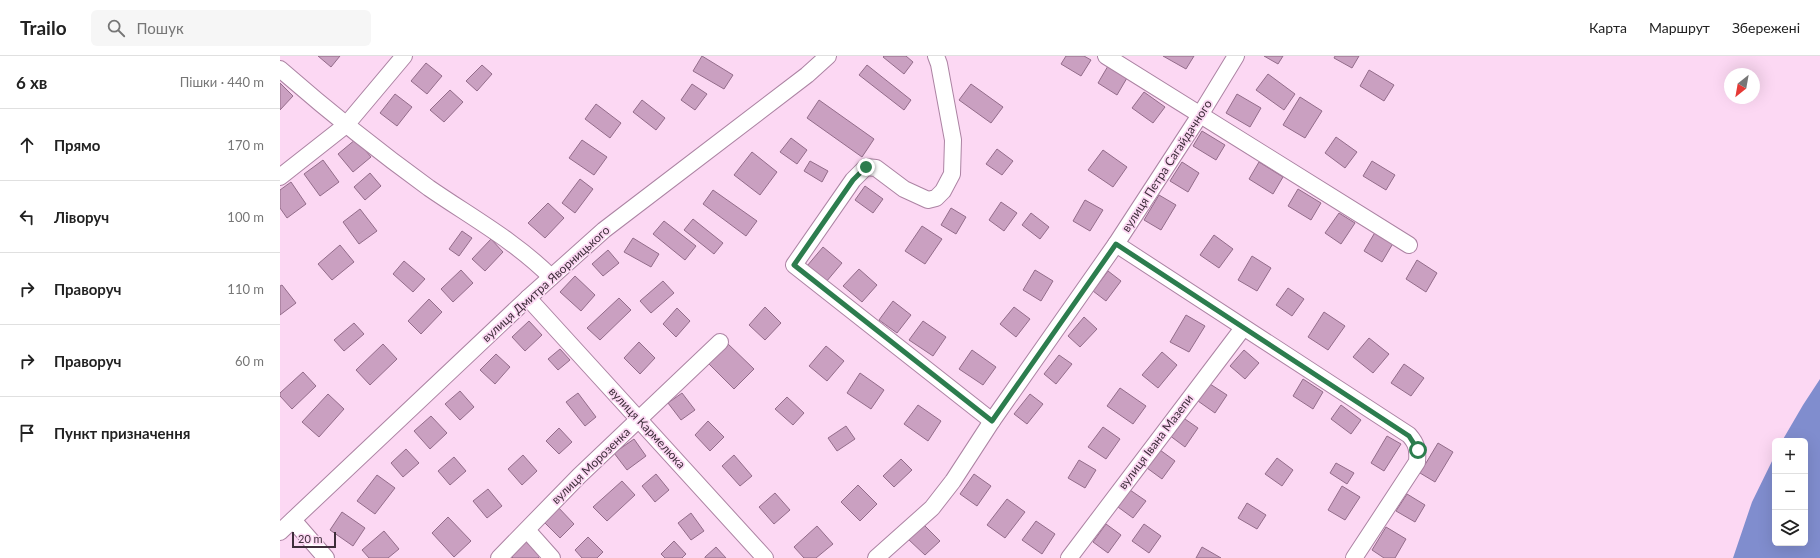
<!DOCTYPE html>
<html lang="uk">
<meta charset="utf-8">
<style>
:root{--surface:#fff;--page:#f6f6f6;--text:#222;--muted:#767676;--line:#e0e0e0}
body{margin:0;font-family:Lato,sans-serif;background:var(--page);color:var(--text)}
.controls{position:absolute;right:12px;bottom:12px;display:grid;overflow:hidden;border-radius:6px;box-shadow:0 4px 16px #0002}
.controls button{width:36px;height:36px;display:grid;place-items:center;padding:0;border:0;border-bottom:1px solid var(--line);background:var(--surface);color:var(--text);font:20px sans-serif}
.compass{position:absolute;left:1444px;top:12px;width:36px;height:36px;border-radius:50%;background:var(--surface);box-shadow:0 4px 16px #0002;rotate:211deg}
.scale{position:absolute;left:12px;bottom:10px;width:44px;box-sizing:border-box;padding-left:4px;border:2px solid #3e2d3a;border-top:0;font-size:11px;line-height:14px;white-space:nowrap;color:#3e2d3a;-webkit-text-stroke:3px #fcd8f3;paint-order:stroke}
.stop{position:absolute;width:12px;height:12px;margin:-9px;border:3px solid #2c7d4e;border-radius:50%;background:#fff}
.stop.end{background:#2c7d4e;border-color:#fff;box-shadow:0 1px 4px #0008}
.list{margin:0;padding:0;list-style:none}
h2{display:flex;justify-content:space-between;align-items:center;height:52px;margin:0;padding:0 16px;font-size:17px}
h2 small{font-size:13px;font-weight:400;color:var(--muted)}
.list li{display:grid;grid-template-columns:26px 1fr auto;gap:12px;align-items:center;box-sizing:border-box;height:72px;padding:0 16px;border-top:1px solid var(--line)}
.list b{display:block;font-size:15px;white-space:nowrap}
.list em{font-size:13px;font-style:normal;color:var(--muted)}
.icon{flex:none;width:22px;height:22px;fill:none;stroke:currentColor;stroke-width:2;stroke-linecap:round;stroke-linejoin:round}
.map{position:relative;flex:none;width:1540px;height:502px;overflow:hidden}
header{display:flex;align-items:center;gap:24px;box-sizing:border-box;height:56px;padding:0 20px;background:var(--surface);border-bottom:1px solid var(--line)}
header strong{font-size:19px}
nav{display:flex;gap:22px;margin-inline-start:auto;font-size:14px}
.search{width:280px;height:36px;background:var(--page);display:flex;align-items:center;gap:10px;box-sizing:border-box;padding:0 14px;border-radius:6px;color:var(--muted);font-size:15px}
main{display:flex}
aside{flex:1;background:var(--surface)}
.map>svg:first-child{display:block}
.water{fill:#808dce}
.building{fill:#caa0c1;stroke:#936c8a}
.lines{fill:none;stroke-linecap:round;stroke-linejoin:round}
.minor-casing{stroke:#ac83a3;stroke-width:18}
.minor{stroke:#fff;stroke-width:16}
.route{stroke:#2c7d4e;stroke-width:5}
.labels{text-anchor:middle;stroke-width:3.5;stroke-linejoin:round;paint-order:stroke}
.street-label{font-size:12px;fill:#3e2d3a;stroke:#fcd8f3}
</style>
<header>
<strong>Trailo</strong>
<div class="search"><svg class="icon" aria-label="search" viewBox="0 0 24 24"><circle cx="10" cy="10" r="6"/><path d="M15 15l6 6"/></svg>Пошук</div>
<nav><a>Карта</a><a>Маршрут</a><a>Збережені</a></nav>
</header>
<main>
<aside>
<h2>6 хв<small>Пішки · 440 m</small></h2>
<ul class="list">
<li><svg class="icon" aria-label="ahead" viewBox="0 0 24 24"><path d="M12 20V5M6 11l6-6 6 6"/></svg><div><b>Прямо</b></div><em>170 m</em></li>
<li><svg class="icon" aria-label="left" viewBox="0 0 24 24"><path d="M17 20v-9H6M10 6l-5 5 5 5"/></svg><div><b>Ліворуч</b></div><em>100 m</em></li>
<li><svg class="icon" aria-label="right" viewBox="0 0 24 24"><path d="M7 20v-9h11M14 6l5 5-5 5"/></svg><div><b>Праворуч</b></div><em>110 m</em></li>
<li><svg class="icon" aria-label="right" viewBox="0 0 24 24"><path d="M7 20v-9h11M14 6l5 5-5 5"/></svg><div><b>Праворуч</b></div><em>60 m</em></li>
<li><svg class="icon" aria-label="arrive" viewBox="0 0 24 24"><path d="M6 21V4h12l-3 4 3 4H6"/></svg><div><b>Пункт призначення</b></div></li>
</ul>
</aside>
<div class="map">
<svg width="1540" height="502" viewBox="0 0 1540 502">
<rect width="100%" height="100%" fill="#fcd8f3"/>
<!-- water -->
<polygon class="water" points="1540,323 1540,502 1453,502 1472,446 1495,399 1495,487 1525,487 1525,385 1502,385 1523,349"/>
<!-- building -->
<g class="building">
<polygon points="38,0 60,0 51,11"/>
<polygon points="422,0 453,19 444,33 413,15"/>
<polygon points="604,0 626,0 633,6 624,18 603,1"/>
<polygon points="786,0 804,0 811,4 801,20 781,8"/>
<polygon points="883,0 914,0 906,13"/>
<polygon points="984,0 1003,0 998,8"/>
<polygon points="1055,0 1079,0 1072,12 1054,2"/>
<polygon points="146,7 162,20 147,38 131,25"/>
<polygon points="202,9 212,18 197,35 186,25"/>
<polygon points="587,9 631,44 624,54 579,19"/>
<polygon points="828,10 847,22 837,39 818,27"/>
<polygon points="1089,14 1114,29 1104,45 1080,30"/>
<polygon points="988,18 1015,38 1004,54 976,34"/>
<polygon points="0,27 13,40 0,54"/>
<polygon points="412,28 427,38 415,54 401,44"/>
<polygon points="691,28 723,51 711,67 679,44"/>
<polygon points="170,34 183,46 164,66 150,54"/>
<polygon points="864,36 885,51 873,67 852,52"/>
<polygon points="115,38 132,51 117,70 100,57"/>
<polygon points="957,38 981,52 970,71 946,57"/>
<polygon points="1020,41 1042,55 1025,82 1003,69"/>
<polygon points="362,44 385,62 376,74 353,56"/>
<polygon points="539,44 594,83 582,101 527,62"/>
<polygon points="316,48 341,67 330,82 305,63"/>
<polygon points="922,75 945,89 936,104 913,90"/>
<polygon points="1056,81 1077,96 1065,112 1045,97"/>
<polygon points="511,82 527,94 517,108 500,96"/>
<polygon points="76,83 91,101 73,116 58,98"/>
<polygon points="302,84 327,101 314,119 289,102"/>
<polygon points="717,93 733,105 722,119 706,108"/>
<polygon points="823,94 847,111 833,131 808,114"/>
<polygon points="472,96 497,116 480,139 454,119"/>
<polygon points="43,104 59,126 40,140 24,118"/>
<polygon points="530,105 548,115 542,126 524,115"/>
<polygon points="1092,105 1115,119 1106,134 1083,120"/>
<polygon points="902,106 919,117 908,136 890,125"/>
<polygon points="979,106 1003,121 993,138 969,123"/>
<polygon points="90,117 101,130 85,144 74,131"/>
<polygon points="300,123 313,133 295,157 282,147"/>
<polygon points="11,126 26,148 7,162 0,152 0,134"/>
<polygon points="585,130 603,143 593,157 575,144"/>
<polygon points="1018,133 1041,147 1031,164 1008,150"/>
<polygon points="433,134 477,165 466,180 423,148"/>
<polygon points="879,139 896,149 881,174 864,164"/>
<polygon points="805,144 823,154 810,175 793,165"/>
<polygon points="721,146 737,157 724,175 709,164"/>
<polygon points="268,147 284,162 265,182 248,167"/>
<polygon points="671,152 686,161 676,178 661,169"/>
<polygon points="80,153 97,175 79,188 63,166"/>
<polygon points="751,157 769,171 760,183 742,169"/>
<polygon points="1059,157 1075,167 1061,188 1045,177"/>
<polygon points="413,163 443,187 434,198 404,174"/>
<polygon points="384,165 416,190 405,204 373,178"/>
<polygon points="642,170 662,183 645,208 625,195"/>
<polygon points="1097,173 1115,184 1102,206 1084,195"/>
<polygon points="182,175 192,182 179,200 169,193"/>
<polygon points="934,179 953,193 939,212 920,199"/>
<polygon points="353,182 379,198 371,211 344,196"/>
<polygon points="211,183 223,196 205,215 192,203"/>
<polygon points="60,189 74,206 52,224 38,208"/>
<polygon points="543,191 562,207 546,226 527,210"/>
<polygon points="328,194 339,207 323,220 312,208"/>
<polygon points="972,200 991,212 977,235 958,224"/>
<polygon points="1137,204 1157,217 1146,236 1126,223"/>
<polygon points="124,205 145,223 133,236 113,218"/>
<polygon points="579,213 597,229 582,246 563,230"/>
<polygon points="181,214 193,227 173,246 161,233"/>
<polygon points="755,214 773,225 761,245 743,234"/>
<polygon points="828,215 841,225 826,245 813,235"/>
<polygon points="295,220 315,239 301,255 280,236"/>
<polygon points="383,225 394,237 371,257 360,245"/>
<polygon points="2,229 16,247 0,259 0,230"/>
<polygon points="1008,232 1024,243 1012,260 996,249"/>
<polygon points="339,242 351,254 320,284 307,272"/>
<polygon points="149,243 162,256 141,278 128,265"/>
<polygon points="613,245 631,259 617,277 599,264"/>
<polygon points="485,251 501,267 485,284 469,269"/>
<polygon points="734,251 750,263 736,281 720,268"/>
<polygon points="397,252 410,265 396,281 383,268"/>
<polygon points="1044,256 1065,270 1048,294 1028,281"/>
<polygon points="906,259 925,270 909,296 890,286"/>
<polygon points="804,261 817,273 800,291 788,280"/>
<polygon points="249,265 262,279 245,295 232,281"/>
<polygon points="643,265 666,281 653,300 629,284"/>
<polygon points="74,267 84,278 64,295 54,284"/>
<polygon points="1089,282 1109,298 1093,317 1073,301"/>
<polygon points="359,286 375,302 360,318 344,302"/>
<polygon points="447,287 474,313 454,333 428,307"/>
<polygon points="103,288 117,303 90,329 76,314"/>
<polygon points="546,290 564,305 547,325 529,310"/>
<polygon points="280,293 290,304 278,314 268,303"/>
<polygon points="692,294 716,311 703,329 679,313"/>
<polygon points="964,294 979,307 965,323 950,310"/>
<polygon points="882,296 897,309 878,332 862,319"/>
<polygon points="216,298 230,311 215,328 200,314"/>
<polygon points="779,299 792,308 776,328 764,318"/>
<polygon points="1124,308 1144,322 1131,340 1111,327"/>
<polygon points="23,316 36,330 12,353 0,340 0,337"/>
<polygon points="580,317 604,334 591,353 567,337"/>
<polygon points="1023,323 1043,336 1033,353 1013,340"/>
<polygon points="930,328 947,339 935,357 918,345"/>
<polygon points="840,332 866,350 853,368 827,350"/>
<polygon points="180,335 194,351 180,364 165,348"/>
<polygon points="298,337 316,361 305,370 286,346"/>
<polygon points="402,337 415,354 401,364 388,347"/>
<polygon points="48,338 64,353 39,381 22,366"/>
<polygon points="750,338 763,348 747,368 734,358"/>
<polygon points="507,341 524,357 513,369 495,353"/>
<polygon points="638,349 661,365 648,385 624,368"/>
<polygon points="1061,349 1081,364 1071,378 1051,363"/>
<polygon points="151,360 167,377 150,393 134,375"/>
<polygon points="902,361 918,372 905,391 889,379"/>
<polygon points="428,365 444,381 430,395 415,379"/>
<polygon points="566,370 575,383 557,395 548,382"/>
<polygon points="823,371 840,383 826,403 808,391"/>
<polygon points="279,372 292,386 279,398 266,385"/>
<polygon points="1107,380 1121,388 1104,415 1091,407"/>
<polygon points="354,383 366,400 347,414 334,397"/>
<polygon points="1158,387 1173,396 1155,426 1140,417"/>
<polygon points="126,393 139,407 123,421 111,407"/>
<polygon points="880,394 895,405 882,423 867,412"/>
<polygon points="243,399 257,415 242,429 228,413"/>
<polygon points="454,399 472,420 460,430 442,410"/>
<polygon points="174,401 186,415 170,429 158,415"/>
<polygon points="997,402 1013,414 1002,430 985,418"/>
<polygon points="621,403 632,414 614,431 603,420"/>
<polygon points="799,404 816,414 805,432 788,422"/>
<polygon points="1056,407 1074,417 1067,428 1050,417"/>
<polygon points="376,418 389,434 375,446 362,430"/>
<polygon points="694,418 711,430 697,450 680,438"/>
<polygon points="97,419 115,432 95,458 77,445"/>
<polygon points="342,425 355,439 327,465 313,451"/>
<polygon points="578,429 597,448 580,465 561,446"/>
<polygon points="1062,430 1080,441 1065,464 1048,454"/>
<polygon points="208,433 222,450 207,462 193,445"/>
<polygon points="850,434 866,445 853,462 838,451"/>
<polygon points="495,437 510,454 494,468 479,451"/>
<polygon points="1127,438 1145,449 1135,466 1116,455"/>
<polygon points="727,443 745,456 725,482 707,469"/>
<polygon points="967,447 986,459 977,473 958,462"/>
<polygon points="277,450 294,468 280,482 263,465"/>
<polygon points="62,456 85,472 73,490 50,474"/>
<polygon points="411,457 424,475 411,484 398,467"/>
<polygon points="168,461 191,485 174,501 152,477"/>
<polygon points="756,465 775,478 762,498 742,484"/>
<polygon points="643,468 660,485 645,499 628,483"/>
<polygon points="826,468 841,479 828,497 813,486"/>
<polygon points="864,468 881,480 869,497 852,485"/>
<polygon points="537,470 553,488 536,502 524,502 514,491"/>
<polygon points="1106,471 1126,483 1115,502 1104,502 1092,494"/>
<polygon points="104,475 119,493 108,502 89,502 82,494"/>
<polygon points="308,481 323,496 317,502 302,502 295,494"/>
<polygon points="244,484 260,500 258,502 233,502 229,498"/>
<polygon points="394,485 406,498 402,502 385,502 381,498"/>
<polygon points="436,491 446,502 425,502 425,501"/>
<polygon points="922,491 941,502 916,502"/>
</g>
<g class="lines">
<!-- minor casing -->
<g class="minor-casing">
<g id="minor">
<polyline points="656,0 659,8 673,84 672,118 663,135 656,142 648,144 624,133 596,112 586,111 573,124 514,209 712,365"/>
<polyline points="826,0 1129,189"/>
<path d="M0 13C48 55 98 95 149 132 191 161 235 185 271 221"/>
<polyline points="0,121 66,69 124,0"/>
<path d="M836 188 1129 379C1137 388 1138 394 1137 406L1074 502"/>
<polyline points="248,242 485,502"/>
<polyline points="13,464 46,502"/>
<polyline points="247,474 272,502"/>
<polyline points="0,476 248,242 324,174 527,19 548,0"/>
<polyline points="219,502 299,420 440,286"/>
<polyline points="596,502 652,452 673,425 712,365 836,188 920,59 956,0"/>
<polyline points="789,502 963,272"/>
</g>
</g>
<!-- minor -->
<use href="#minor" class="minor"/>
</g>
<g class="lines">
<!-- route -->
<polyline class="route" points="586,111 573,124 514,209 712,365 836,188 1129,380 1138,394"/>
</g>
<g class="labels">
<!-- street labels -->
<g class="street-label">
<text transform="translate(887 110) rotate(-57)" y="4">вулиця Петра Сагайдачного</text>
<text transform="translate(266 228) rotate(-42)" y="4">вулиця Дмитра Яворницького</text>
<text transform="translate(367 372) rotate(47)" y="4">вулиця Кармелюка</text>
<text transform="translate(876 386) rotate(-53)" y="4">вулиця Івана Мазепи</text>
<text transform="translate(311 410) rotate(-44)" y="4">вулиця Морозенка</text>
</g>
</g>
</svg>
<div class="controls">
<button>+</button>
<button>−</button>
<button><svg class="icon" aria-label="layers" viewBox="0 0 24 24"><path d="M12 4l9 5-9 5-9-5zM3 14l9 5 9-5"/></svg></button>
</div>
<svg class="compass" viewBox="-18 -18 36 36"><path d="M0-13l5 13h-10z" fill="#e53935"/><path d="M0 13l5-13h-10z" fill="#767676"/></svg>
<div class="scale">20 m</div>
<div class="stop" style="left:1138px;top:394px"></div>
<div class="stop end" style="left:586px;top:111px"></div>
</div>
</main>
